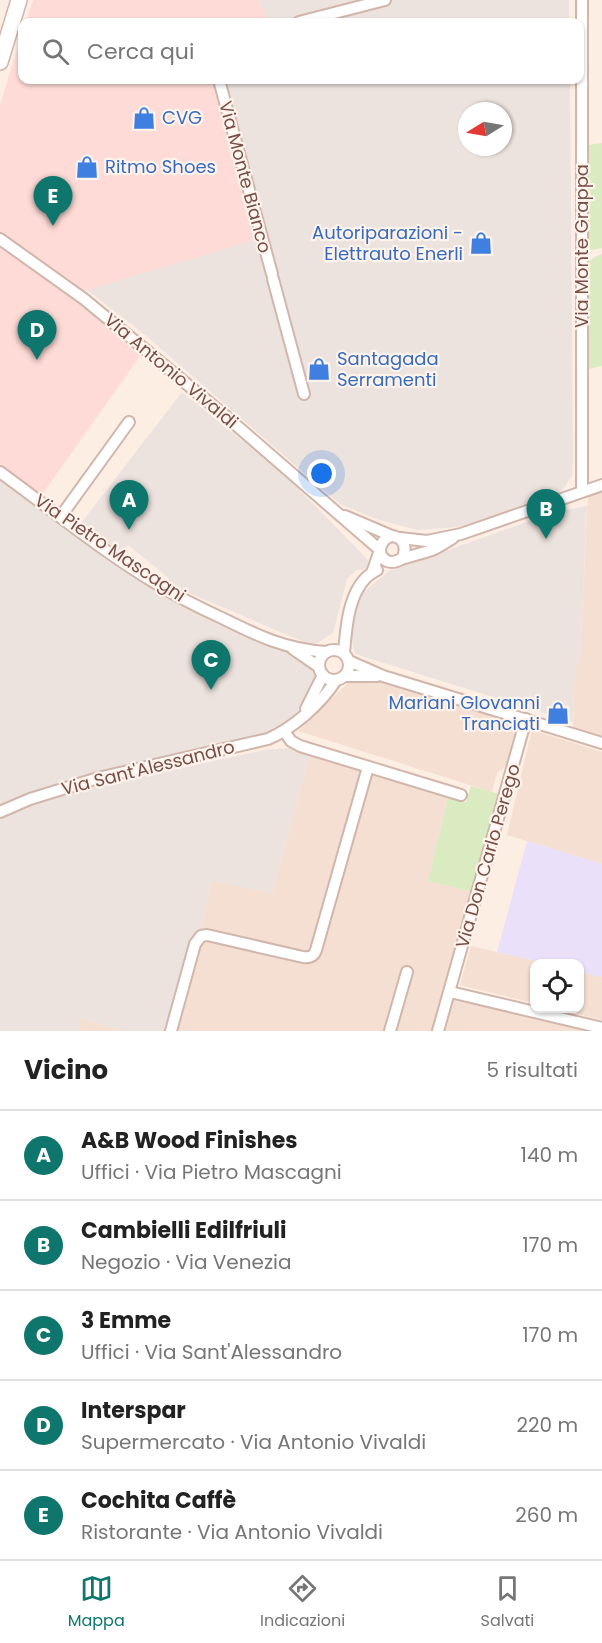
<!DOCTYPE html>
<html lang="it">
<meta charset="utf-8">
<style>
:root{--surface:#fff;--page:#f2f2f2;--text:#222;--muted:#767676;--line:#e0e0e0;--accent:#0f766e}
body{margin:0;font-family:Poppins,sans-serif;background:var(--page);color:var(--text)}
.controls{position:absolute;right:18px;bottom:18px;display:grid;overflow:hidden;border-radius:12px;box-shadow:0 2px 4px #0004}
.controls button{width:54px;height:54px;display:grid;place-items:center;padding:0;border:0;border-bottom:2px solid var(--line);background:var(--surface);color:var(--text);font:30px sans-serif}
.compass{position:absolute;left:458px;top:102px;width:54px;height:54px;border-radius:50%;background:var(--surface);box-shadow:0 2px 4px #0004;rotate:259deg}
.you{position:absolute;left:322px;top:474px;width:21px;height:21px;margin:-15px;border:4px solid #fff;border-radius:50%;background:#1a73e8;box-shadow:0 0 0 9px #1a73e833}
.badge{display:grid;place-items:center;width:39px;height:39px;border-radius:50%;background:var(--accent);color:#fff;font-size:20px;font-weight:700}
.pin{position:absolute;translate:-50% -50px;filter:drop-shadow(0 2px 3px #0008)}
.pin::after{content:'';position:absolute;top:32px;width:21px;height:18px;background:inherit;clip-path:polygon(0 0,100% 0,50% 100%)}
.list{margin:0;padding:0;list-style:none}
h2{display:flex;justify-content:space-between;align-items:center;height:78px;margin:0;padding:0 24px;font-size:26px}
h2 small{font-size:20px;font-weight:400;color:var(--muted)}
.list li{display:grid;grid-template-columns:39px 1fr auto;gap:18px;align-items:center;box-sizing:border-box;height:90px;padding:0 24px;border-top:2px solid var(--line)}
.list b{display:block;font-size:22px;white-space:nowrap}
.list p{margin:0;font-size:20px;white-space:nowrap;color:var(--muted)}
.list em{font-size:20px;font-style:normal;color:var(--muted)}
.icon{flex:none;width:33px;height:33px;fill:none;stroke:currentColor;stroke-width:2;stroke-linecap:round;stroke-linejoin:round}
.map{position:relative;flex:none;width:602px;height:1031px;overflow:hidden}
.search{position:absolute;background:var(--surface);box-shadow:0 2px 4px #0004;left:18px;right:18px;top:18px;height:66px;display:flex;align-items:center;gap:15px;box-sizing:border-box;padding:0 21px;border-radius:12px;color:var(--muted);font-size:22px}
.sheet{height:528px;background:var(--surface)}
nav{display:flex;justify-content:space-around;align-items:center;box-sizing:border-box;height:84px;border-top:2px solid var(--line);background:var(--surface);font-size:16px;color:var(--muted)}
nav a{display:grid;justify-items:center;gap:3px}
nav .on{color:var(--accent)}
.map>svg:first-child{display:block}
.residential{fill:#f5ded2}
.commercial{fill:#fedbd7}
.industrial{fill:#ece2de;fill-rule:evenodd}
.education{fill:#ebe0f9}
.green{fill:#daebc2}
.lines{fill:none;stroke-linecap:round;stroke-linejoin:round}
.street-casing{stroke:#d1b6ac;stroke-width:14}
.secondary-casing{stroke:#d4b4aa;stroke-width:18}
.street{stroke:#fff;stroke-width:10}
.secondary{stroke:#fff;stroke-width:15}
.labels{text-anchor:middle;stroke-width:4.5;stroke-linejoin:round;paint-order:stroke}
.shop-label{font-size:18px;fill:#366cbe;stroke:#fff3eb;text-anchor:start}
.street-label{font-size:18px;fill:#765048;stroke:#fff3eb}
</style>
<div class="map">
<svg width="602" height="1031" viewBox="0 0 602 1031">
<rect width="100%" height="100%" fill="#fdeee4"/>
<!-- residential -->
<g class="residential">
<polygon points="602,490 602,737 573,728 575,667 580,660 588,494"/>
<polygon points="377,681 513,723 517,732 509,763 497,773 492,792 298,731 349,682"/>
<polygon points="532,730 602,752 602,864 507,835"/>
<polygon points="310,754 448,797 428,881 477,893 435,1031 167,1031 196,929 201,930 212,880 272,893"/>
<polygon points="471,946 545,963 534,963 534,1003 460,985"/>
<polygon points="580,972 602,977 602,1020 556,1009 580,1008"/>
<polygon points="452,1000 590,1031 442,1031"/>
<polygon points="81,1018 126,1031 78,1031"/>
</g>
<!-- commercial -->
<g class="commercial">
<polygon points="33,0 259,0 267,22 26,22"/>
<polygon points="22,33 22,80 212,80 255,240 87,290 77,302 140,356 41,496 0,465 0,105"/>
</g>
<!-- industrial -->
<g class="industrial">
<polygon points="259,0 569,0 569,22 267,22"/>
<path d="M212 80H570L573 459 572 475 565 487 558 494 547 500 459 527 417 530 376 519 340 504 145 335 87 290 255 240ZM467 111H503V147H467Z"/>
<polygon points="182,392 286,476 368,560 367,567 362,570 356,570 347,579 333,633 313,646 166,583 169,578 128,545 121,553 81,523"/>
<polygon points="0,478 144,581 184,606 256,640 287,652 315,671 318,676 304,704 290,720 266,734 142,764 11,801 0,807"/>
<polygon points="587,506 580,660 575,668 573,722 355,654 351,635 361,594 389,571 558,511"/>
<polygon points="290,748 310,754 272,893 212,881 201,930 196,930 167,1031 126,1031 81,1018 78,1031 0,1031 0,820 18,810 81,790 264,750"/>
</g>
<!-- education -->
<polygon class="education" points="527,841 602,864 602,977 580,972 580,963 545,963 497,952"/>
<!-- green -->
<g class="green">
<polygon points="602,143 602,248 592,250 589,249 587,245 588,145"/>
<polygon points="602,254 602,366 588,369 587,262 597,256"/>
<polygon points="471,786 503,795 477,893 428,881 448,797 466,802"/>
</g>
<g class="lines">
<!-- street casing -->
<g class="street-casing">
<g id="street">
<polyline points="299,22 385,0"/>
<polyline points="219,80 272,274"/>
<polyline points="0,239 84,299 229,419 380,550 372,573"/>
<polyline points="273,279 304,394"/>
<path d="M0 472C52 510 102 551 157 584 178 597 200 608 222 618 258 636 285 649 326 652"/>
<polyline points="582,491 582,0"/>
<polyline points="61,516 129,422"/>
<polyline points="345,516 392,536"/>
<polyline points="400,538 427,541 461,534 602,485"/>
<path d="M402 559C413 537 386 528 381 546 379 549 380 552 381 555 383 559 387 562 392 562 396 562 401 559 405 558 414 555 423 553 432 550 439 547 446 542 453 538"/>
<polyline points="293,649 319,667"/>
<circle cx="334" cy="665" r="15"/>
<path d="M344 653C346 626 349 583 377 570"/>
<polyline points="349,661 383,676 602,743"/>
<polyline points="345,676 377,676"/>
<polyline points="306,709 323,675"/>
<polyline points="284,731 291,741 300,746 461,795"/>
<path d="M0 812 30 799 98 778 268 739C292 729 322 703 336 680"/>
<polyline points="450,992 602,1028"/>
<path d="M171 1031 195 944 201 936 207 935 303 957C310 958 314 956 316 950L368 767"/>
<polyline points="390,1031 407,972"/>
<polyline points="438,1031 526,719"/>
</g>
</g>
<!-- secondary casing -->
<g class="secondary-casing">
<polyline id="secondary" points="0,62 19,0"/>
</g>
<!-- street -->
<use href="#street" class="street"/>
<!-- secondary -->
<use href="#secondary" class="secondary"/>
</g>
<!-- icons -->
<defs>
<g id="shop-bare" transform="scale(1.8)"><path d="M-5-2.5h2.3a2.7 3.5 0 0 1 5.4 0H5L5.5 6h-11ZM-1.5-2.5h3a1.5 2.3 0 0 0-3 0Z" fill="#3f7fe0" stroke="#fff3eb" stroke-width="2.5" paint-order="stroke"/></g>
</defs>
<g fill-rule="evenodd">
<use href="#shop-bare" x="144" y="118"/>
<use href="#shop-bare" x="87" y="167"/>
<use href="#shop-bare" x="481" y="243"/>
<use href="#shop-bare" x="319" y="369"/>
<use href="#shop-bare" x="558" y="713"/>
</g>
<g class="labels">
<!-- shop labels -->
<g class="shop-label">
<text x="162" y="124">CVG</text>
<text x="105" y="173">Ritmo Shoes</text>
<text x="463" y="239" text-anchor="end">Autoriparazioni -<tspan x="463" dy="21">Elettrauto Enerli</tspan></text>
<text x="337" y="365">Santagada<tspan x="337" dy="21">Serramenti</tspan></text>
<text x="540" y="709" text-anchor="end">Mariani GIovanni<tspan x="540" dy="21">Tranciati</tspan></text>
</g>
<!-- street labels -->
<g class="street-label">
<text transform="translate(245 177) rotate(75)" y="6">Via Monte Bianco</text>
<text transform="translate(582 246) rotate(-90)" y="6">Via Monte Grappa</text>
<text transform="translate(171 371) rotate(40)" y="6">Via Antonio Vivaldi</text>
<text transform="translate(110 548) rotate(34)" y="6">Via Pietro Mascagni</text>
<text transform="translate(148 768) rotate(-14)" y="6">Via Sant'Alessandro</text>
<text transform="translate(488 856) rotate(-74)" y="6">Via Don Carlo Perego</text>
</g>
</g>
</svg>
<div class="controls">
<button><svg class="icon" aria-label="locate" viewBox="0 0 24 24"><circle cx="12" cy="12" r="6"/><path d="M12 2v4M12 18v4M2 12h4M18 12h4"/></svg></button>
</div>
<svg class="compass" viewBox="-18 -18 36 36"><path d="M0-13l5 13h-10z" fill="#e53935"/><path d="M0 13l5-13h-10z" fill="#767676"/></svg>
<div class="you"></div>
<div class="pin badge" style="left:129px;top:530px">A</div>
<div class="pin badge" style="left:546px;top:539px">B</div>
<div class="pin badge" style="left:211px;top:690px">C</div>
<div class="pin badge" style="left:37px;top:360px">D</div>
<div class="pin badge" style="left:53px;top:226px">E</div>
<div class="search"><svg class="icon" aria-label="search" viewBox="0 0 24 24"><circle cx="10" cy="10" r="6"/><path d="M15 15l6 6"/></svg>Cerca qui</div>
</div>
<section class="sheet">
<h2>Vicino<small>5 risultati</small></h2>
<ul class="list">
<li><span class="badge">A</span><div><b>A&amp;B Wood Finishes</b><p>Uffici · Via Pietro Mascagni</p></div><em>140 m</em></li>
<li><span class="badge">B</span><div><b>Cambielli Edilfriuli</b><p>Negozio · Via Venezia</p></div><em>170 m</em></li>
<li><span class="badge">C</span><div><b>3 Emme</b><p>Uffici · Via Sant'Alessandro</p></div><em>170 m</em></li>
<li><span class="badge">D</span><div><b>Interspar</b><p>Supermercato · Via Antonio Vivaldi</p></div><em>220 m</em></li>
<li><span class="badge">E</span><div><b>Cochita Caffè</b><p>Ristorante · Via Antonio Vivaldi</p></div><em>260 m</em></li>
</ul>
</section>
<nav>
<a class="on"><svg class="icon" aria-label="map" viewBox="0 0 24 24"><path d="M3 6l6-2 6 2 6-2v14l-6 2-6-2-6 2zM9 4v14M15 6v14"/></svg>Mappa</a>
<a><svg class="icon" aria-label="directions" viewBox="0 0 24 24"><path d="M12 3l9 9-9 9-9-9zM9 14v-3h6M13 9l2 2-2 2"/></svg>Indicazioni</a>
<a><svg class="icon" aria-label="saved" viewBox="0 0 24 24"><path d="M7 4h10v16l-5-4-5 4z"/></svg>Salvati</a>
</nav>
